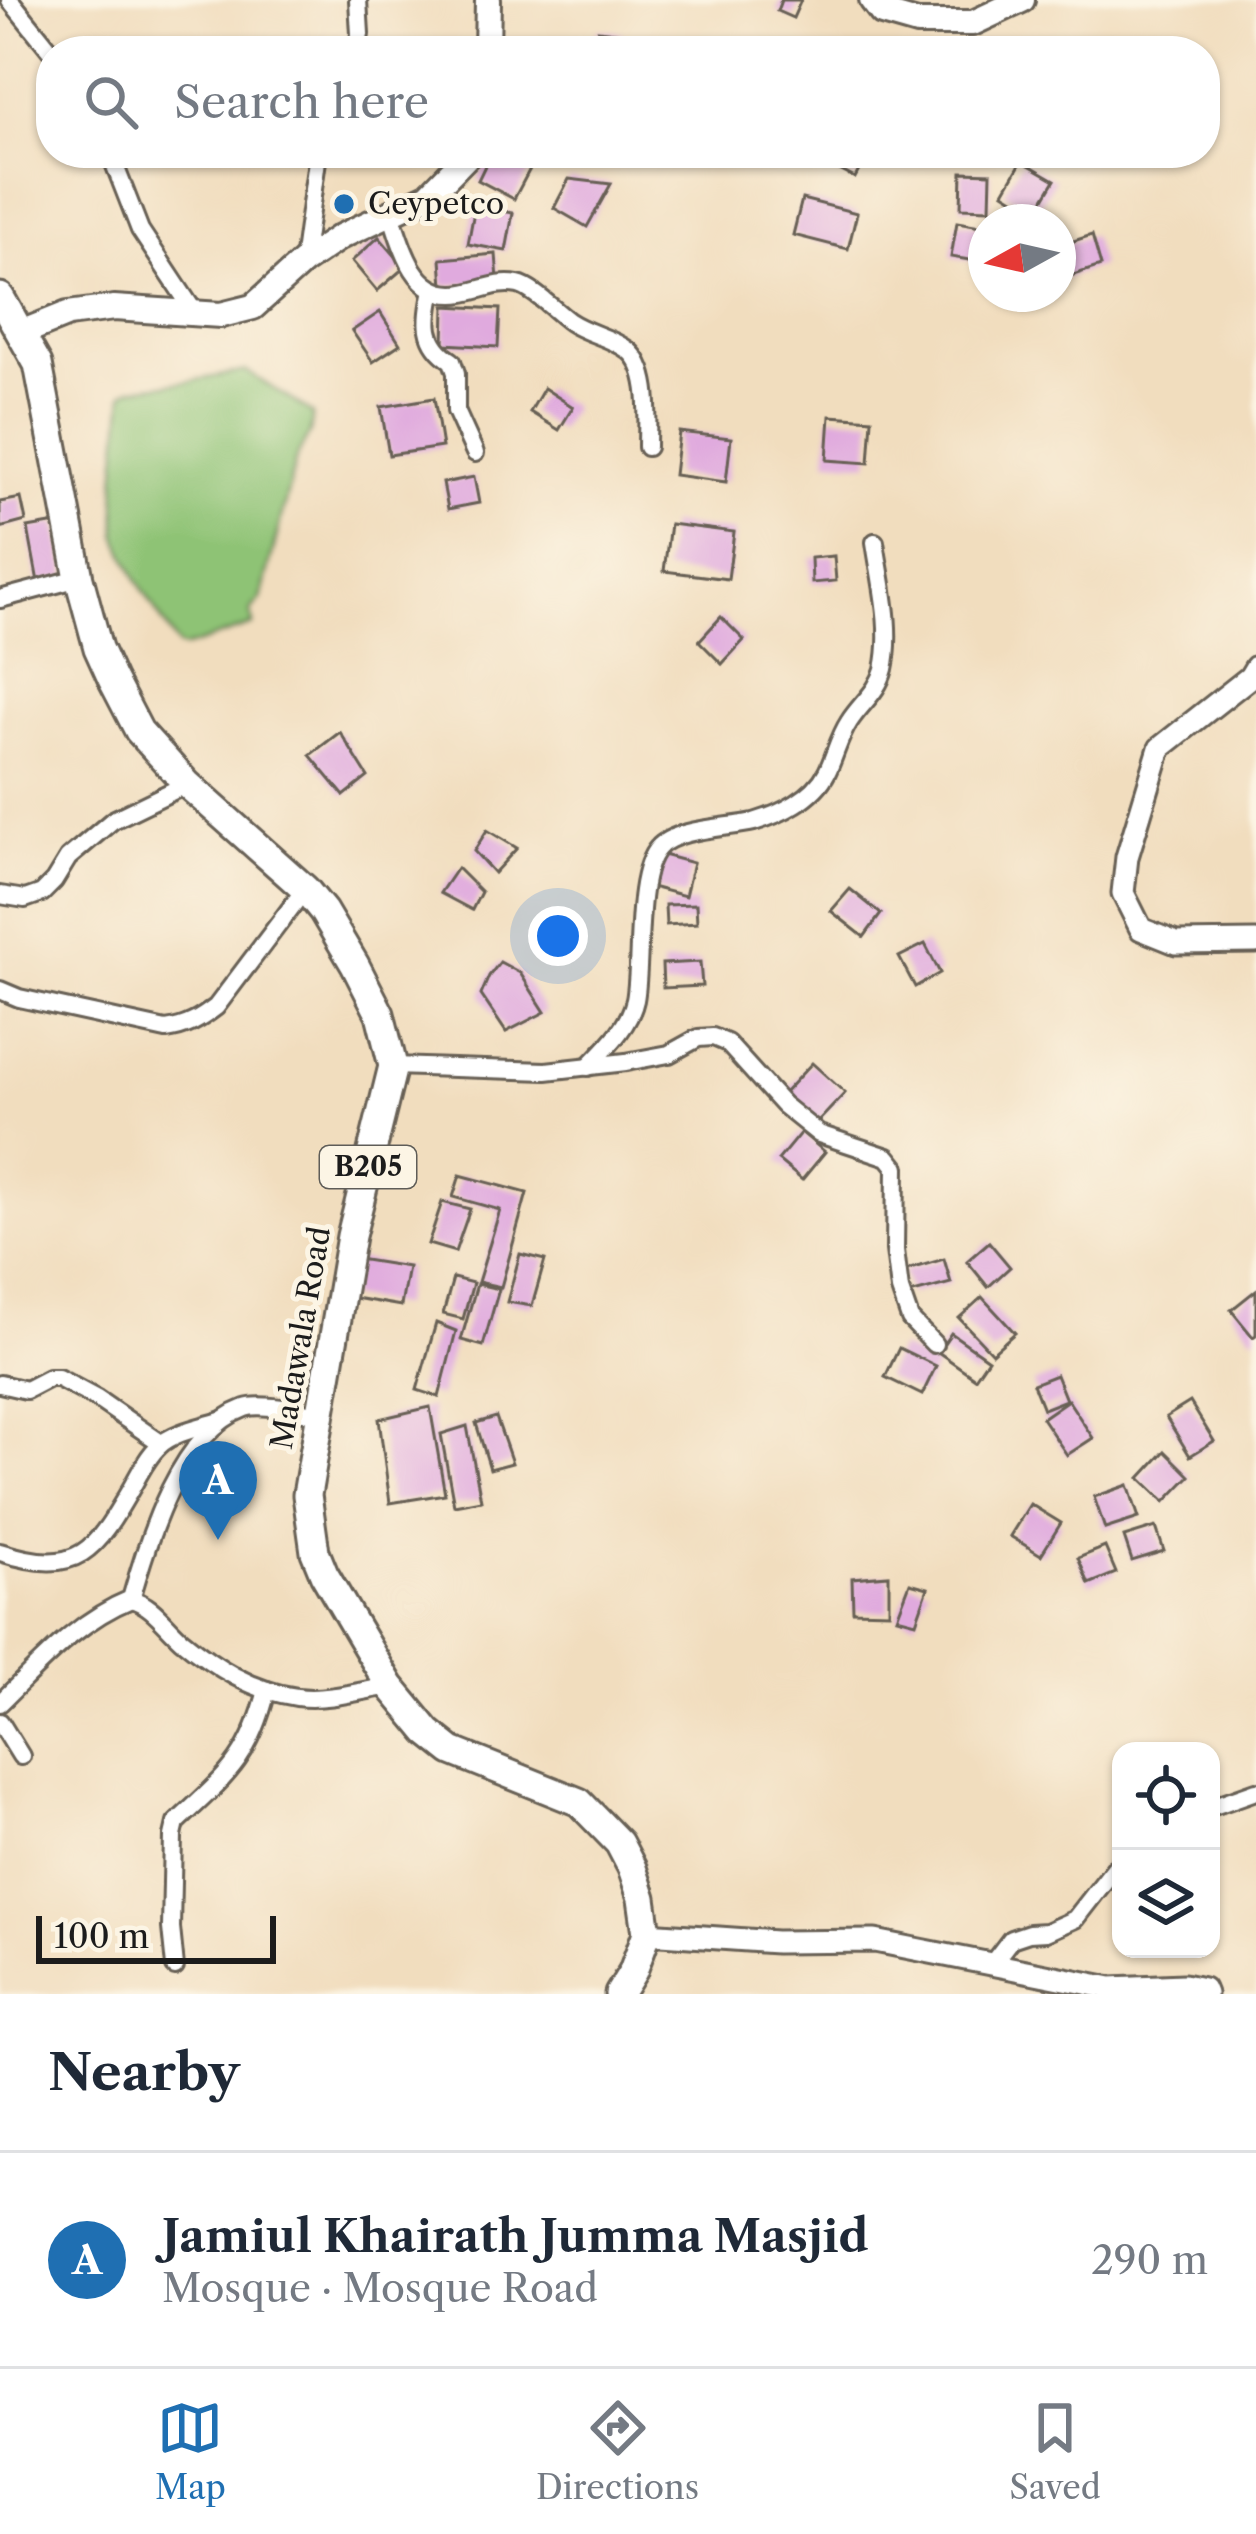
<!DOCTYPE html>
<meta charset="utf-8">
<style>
:root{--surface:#fff;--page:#f6f6f7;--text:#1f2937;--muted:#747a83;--line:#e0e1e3;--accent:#1f6fb2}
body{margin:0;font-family:"Libre Caslon Text",serif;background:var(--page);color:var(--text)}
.controls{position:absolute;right:36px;bottom:36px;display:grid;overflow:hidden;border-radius:24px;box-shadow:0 3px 9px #0004}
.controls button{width:108px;height:108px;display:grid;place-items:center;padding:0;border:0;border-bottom:3px solid var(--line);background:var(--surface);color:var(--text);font:60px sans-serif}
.compass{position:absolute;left:968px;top:204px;width:108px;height:108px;border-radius:50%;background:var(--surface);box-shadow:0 3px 9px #0004;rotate:262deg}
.scale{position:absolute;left:36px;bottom:30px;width:240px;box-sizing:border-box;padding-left:12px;border:6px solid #1c1c1c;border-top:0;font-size:33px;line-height:42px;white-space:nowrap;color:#1c1c1c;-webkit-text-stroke:9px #fcf5e5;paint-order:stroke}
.you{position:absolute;left:558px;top:936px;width:42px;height:42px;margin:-30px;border:9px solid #fff;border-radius:50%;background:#1a73e8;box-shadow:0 0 0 18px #1a73e833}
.badge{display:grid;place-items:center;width:78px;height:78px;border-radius:50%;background:var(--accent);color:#fff;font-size:39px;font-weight:700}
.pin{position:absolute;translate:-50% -99px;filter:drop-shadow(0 3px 6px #0008)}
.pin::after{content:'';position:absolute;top:63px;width:42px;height:36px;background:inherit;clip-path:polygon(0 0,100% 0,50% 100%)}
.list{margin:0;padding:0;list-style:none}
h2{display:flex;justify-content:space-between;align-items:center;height:156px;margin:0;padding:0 48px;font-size:51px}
h2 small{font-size:39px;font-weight:400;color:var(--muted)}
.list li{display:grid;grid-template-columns:78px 1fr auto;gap:36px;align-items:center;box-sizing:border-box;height:216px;padding:0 48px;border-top:3px solid var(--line)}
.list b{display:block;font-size:45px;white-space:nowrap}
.list p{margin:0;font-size:39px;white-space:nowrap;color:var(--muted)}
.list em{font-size:39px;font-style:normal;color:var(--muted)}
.icon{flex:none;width:66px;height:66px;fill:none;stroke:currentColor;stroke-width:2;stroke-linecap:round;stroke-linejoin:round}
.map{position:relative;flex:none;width:1256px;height:1994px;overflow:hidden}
.search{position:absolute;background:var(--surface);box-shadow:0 3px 9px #0004;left:36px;right:36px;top:36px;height:132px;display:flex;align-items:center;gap:30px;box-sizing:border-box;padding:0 42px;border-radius:48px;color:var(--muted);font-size:45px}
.sheet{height:372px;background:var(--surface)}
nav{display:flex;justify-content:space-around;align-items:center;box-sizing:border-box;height:168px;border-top:3px solid var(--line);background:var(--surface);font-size:33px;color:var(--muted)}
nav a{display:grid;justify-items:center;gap:6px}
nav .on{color:var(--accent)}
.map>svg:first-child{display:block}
.green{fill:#8ec375;stroke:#557048;stroke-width:3}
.building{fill:#e0aade}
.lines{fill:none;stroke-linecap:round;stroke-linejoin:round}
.minor-casing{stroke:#676055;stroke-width:22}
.tertiary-casing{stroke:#676055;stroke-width:27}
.secondary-casing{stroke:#676055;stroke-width:30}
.primary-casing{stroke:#676055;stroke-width:33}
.minor{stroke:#fff;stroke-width:16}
.tertiary{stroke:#fff;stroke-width:21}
.secondary{stroke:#fff;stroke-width:24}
.primary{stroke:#fff;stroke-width:27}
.poi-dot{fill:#1f6fb2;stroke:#fcf5e5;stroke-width:4.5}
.labels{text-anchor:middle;stroke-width:10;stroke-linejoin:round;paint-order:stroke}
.shield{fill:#fcf5e5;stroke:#5f5d58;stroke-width:3}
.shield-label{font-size:27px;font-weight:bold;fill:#1c1c1c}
.poi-label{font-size:30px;fill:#1c1c1c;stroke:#fcf5e5;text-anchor:start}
.street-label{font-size:30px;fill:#1c1c1c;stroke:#fcf5e5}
</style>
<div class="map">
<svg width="1256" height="1994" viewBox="0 0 1256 1994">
<rect width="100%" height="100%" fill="#fcf5e5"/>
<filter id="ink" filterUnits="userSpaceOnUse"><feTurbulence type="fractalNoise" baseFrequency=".00833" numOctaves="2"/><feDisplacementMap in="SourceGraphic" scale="24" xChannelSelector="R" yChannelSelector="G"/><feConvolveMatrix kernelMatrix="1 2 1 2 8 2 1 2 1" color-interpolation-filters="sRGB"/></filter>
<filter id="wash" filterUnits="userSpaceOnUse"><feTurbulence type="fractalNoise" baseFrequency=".004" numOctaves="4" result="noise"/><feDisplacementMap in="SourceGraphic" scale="48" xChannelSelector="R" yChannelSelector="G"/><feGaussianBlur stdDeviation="2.7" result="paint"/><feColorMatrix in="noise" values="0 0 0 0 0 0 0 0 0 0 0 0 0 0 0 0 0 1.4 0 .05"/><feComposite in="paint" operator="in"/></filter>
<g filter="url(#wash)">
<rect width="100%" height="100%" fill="#f1ddbe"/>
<!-- green -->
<polygon class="green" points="246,371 313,414 310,433 296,458 261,599 251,611 253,625 184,648 178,646 137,580 117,536 116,481 124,393 132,388 185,382"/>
<g id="blocks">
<!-- building -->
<g class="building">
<polygon points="781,0 801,0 793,18 777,11"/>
<polygon points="598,30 623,33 621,51 595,51"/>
<polygon points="991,40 995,51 964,51"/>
<polygon points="491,153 510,153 532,165 514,199 478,180"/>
<polygon points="834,153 868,153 855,178 828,164"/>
<polygon points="1022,161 1055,180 1036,212 1004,192"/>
<polygon points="962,172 991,173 990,209 961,208"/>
<polygon points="569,179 611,184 587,227 554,208"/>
<polygon points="802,199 857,213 848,249 793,235"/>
<polygon points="475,206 513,213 506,251 468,244"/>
<polygon points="957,222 986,227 982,262 951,257"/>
<polygon points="1092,235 1101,266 1058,280 1058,246"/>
<polygon points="379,237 405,267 377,291 352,261"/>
<polygon points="496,254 498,280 443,286 441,259"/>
<polygon points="445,306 500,309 498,347 444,344"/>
<polygon points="380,312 400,344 373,362 352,331"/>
<polygon points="544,388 573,407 559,430 530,412"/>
<polygon points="434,398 442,447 389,455 381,407"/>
<polygon points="830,416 872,419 869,463 827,460"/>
<polygon points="679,432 731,438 726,482 674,475"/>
<polygon points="474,477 479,503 448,509 443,483"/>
<polygon points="21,498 26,521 0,528 0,502"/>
<polygon points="56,523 67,576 38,582 28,528"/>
<polygon points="670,524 734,532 728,579 664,571"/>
<polygon points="834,556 836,581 812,583 811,558"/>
<polygon points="721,617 744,640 722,664 699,641"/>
<polygon points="340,732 368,777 344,796 310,755"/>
<polygon points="487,830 517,848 494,873 474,851"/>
<polygon points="659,854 693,863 685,896 651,887"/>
<polygon points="457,868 481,892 472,910 440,893"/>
<polygon points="850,889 881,914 864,937 831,911"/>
<polygon points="696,904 697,923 666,925 665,905"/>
<polygon points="925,944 940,973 915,987 899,957"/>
<polygon points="500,962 520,973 545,1012 506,1032 481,995 489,976"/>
<polygon points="700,962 702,986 663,988 662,964"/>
<polygon points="812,1063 845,1093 816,1124 783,1094"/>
<polygon points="801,1132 825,1152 802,1180 778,1160"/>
<polygon points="460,1175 527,1193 501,1287 478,1282 500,1210 453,1197"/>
<polygon points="442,1202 470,1209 455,1252 428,1244"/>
<polygon points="989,1242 1010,1267 988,1287 967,1261"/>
<polygon points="520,1254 545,1260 532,1306 507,1302"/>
<polygon points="358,1259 408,1267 401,1306 349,1297"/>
<polygon points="944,1259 951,1283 910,1294 903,1271"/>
<polygon points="453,1278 473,1283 463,1319 443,1314"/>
<polygon points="477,1284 499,1289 483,1346 461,1340"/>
<polygon points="1256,1290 1256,1335 1253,1337 1231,1310"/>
<polygon points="982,1297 1015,1333 992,1353 959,1318"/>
<polygon points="436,1323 456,1331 439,1397 417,1390"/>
<polygon points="951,1333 988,1359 975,1378 938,1352"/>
<polygon points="899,1348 936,1366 922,1395 885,1377"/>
<polygon points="1056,1375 1066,1400 1043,1409 1033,1384"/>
<polygon points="1068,1400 1093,1438 1067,1455 1042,1418"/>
<polygon points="1190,1402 1214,1441 1190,1456 1166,1417"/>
<polygon points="430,1407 445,1494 390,1503 379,1419"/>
<polygon points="496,1417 512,1463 490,1469 476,1423"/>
<polygon points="467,1426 481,1500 454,1505 441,1434"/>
<polygon points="1165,1451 1190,1476 1165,1502 1140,1478"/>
<polygon points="1128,1485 1139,1518 1105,1529 1094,1497"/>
<polygon points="1030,1504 1061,1523 1041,1555 1010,1536"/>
<polygon points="1156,1527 1164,1551 1132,1561 1124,1537"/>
<polygon points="1105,1547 1116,1573 1089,1584 1078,1558"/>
<polygon points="889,1575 889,1612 853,1611 852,1578"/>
<polygon points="910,1583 928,1588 916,1622 897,1617"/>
</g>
</g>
</g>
<g filter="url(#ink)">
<use href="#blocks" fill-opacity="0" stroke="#676055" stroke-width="3"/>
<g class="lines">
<!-- minor casing -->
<g class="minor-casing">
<g id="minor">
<polyline points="10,0 51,51"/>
<polyline points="357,51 360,34 358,0"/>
<polyline points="110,153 140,230 195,313"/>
<path d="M391 213C401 244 413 295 454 294 476 294 495 280 518 285 533 288 556 312 570 322 588 334 611 337 628 350 652 369 647 420 647 447"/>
<polyline points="303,262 318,153"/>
<path d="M433 290C426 320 423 343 452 361L456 373V411L475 453"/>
<polyline points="0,599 79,578"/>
<polyline points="0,895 25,899 42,893 54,881 68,858 113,820 187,784"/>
<path d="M0 990 19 998 166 1030C187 1027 199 1020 216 1007L305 889"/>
<polyline points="393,1066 546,1071 626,1062 669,1054 698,1038 713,1037 727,1043 783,1105 819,1134 888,1157 896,1167 895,1250 900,1290 910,1319 934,1344"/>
<path d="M588 1067C606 1048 629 1027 635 1000 642 965 634 874 658 848 675 828 729 828 754 822 781 814 814 798 827 772 835 756 839 737 849 722 861 703 878 692 884 669 893 628 881 583 875 542"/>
<polyline points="0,1384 26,1390 49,1378 58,1378 97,1399 161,1443"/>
<path d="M0 1552C81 1578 96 1549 133 1485 140 1472 148 1456 159 1446 173 1432 202 1427 220 1421"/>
<path d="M131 1599C153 1605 164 1624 181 1639 215 1667 252 1691 297 1697 326 1701 360 1691 390 1686"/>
<path d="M0 1703C41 1663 77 1621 131 1599 148 1538 180 1432 245 1408 261 1402 302 1412 320 1415"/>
<polyline points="0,1722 21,1756"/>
<polyline points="1211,1807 1256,1791"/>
<polyline points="991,1965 1011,1939 1029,1933 1046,1932 1075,1919 1121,1860"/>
<path d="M175 1967 171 1928 173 1836 176 1823C226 1776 250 1759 267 1690"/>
</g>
</g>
<!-- tertiary casing -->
<g class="tertiary-casing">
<g id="tertiary">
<polyline points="1256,667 1250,677 1160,748 1127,857 1123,893 1141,929 1176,943 1256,942"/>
<polyline points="647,1933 776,1942 875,1941 1111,1988 1184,1985 1203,1989 1205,1994"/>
</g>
</g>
<!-- secondary casing -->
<g class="secondary-casing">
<g id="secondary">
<polyline points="872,0 882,13 917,23 973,23 1022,0"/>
<polyline points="487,51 488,0"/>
<polyline points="21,333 68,314 114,308 221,315 253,307 303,262 340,237 429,195 470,153"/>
</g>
</g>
<!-- primary casing -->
<g class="primary-casing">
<polyline id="primary" points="0,297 38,364 79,578 98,648 112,679 139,731 187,784 305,889 323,911 355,965 380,1014 393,1066 351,1236 307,1495 315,1552 324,1574 390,1686 428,1732 452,1751 579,1802 619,1843 632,1868 642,1898 647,1933 633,1971 619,1994"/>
</g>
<!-- minor -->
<use href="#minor" class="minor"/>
<!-- tertiary -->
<use href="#tertiary" class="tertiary"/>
<!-- secondary -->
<use href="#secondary" class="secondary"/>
<!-- primary -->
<use href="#primary" class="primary"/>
</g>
</g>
<!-- markers -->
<circle class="poi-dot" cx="344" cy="204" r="12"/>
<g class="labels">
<!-- shield labels -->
<rect class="shield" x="320" y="1146" width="96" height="42" rx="9"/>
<g class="shield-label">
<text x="368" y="1176">B205</text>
</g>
<!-- poi labels -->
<g class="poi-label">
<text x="368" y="214">Ceypetco</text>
</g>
<!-- street labels -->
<g class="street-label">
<text transform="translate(301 1338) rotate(-80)" y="10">Madawala Road</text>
</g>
</g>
</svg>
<div class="controls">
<button><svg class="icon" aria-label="locate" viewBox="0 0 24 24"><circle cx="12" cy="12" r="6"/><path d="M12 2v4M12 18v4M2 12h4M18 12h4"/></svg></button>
<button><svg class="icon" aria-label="layers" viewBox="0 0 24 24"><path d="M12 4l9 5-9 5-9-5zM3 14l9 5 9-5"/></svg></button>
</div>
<svg class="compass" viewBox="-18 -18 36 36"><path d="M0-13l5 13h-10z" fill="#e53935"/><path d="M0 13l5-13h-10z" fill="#747a83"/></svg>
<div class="scale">100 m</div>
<div class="you"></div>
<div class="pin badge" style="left:218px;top:1540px">A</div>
<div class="search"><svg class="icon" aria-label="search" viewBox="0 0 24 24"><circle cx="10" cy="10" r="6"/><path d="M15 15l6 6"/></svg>Search here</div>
</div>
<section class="sheet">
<h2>Nearby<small></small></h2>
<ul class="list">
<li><span class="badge">A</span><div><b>Jamiul Khairath Jumma Masjid</b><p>Mosque · Mosque Road</p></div><em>290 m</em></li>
</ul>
</section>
<nav>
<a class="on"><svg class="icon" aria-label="map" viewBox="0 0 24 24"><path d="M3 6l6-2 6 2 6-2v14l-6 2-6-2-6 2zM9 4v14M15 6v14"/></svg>Map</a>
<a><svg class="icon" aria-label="directions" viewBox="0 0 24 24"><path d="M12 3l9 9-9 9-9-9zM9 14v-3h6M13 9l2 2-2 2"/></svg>Directions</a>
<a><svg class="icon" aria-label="saved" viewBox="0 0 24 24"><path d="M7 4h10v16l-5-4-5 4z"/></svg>Saved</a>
</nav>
